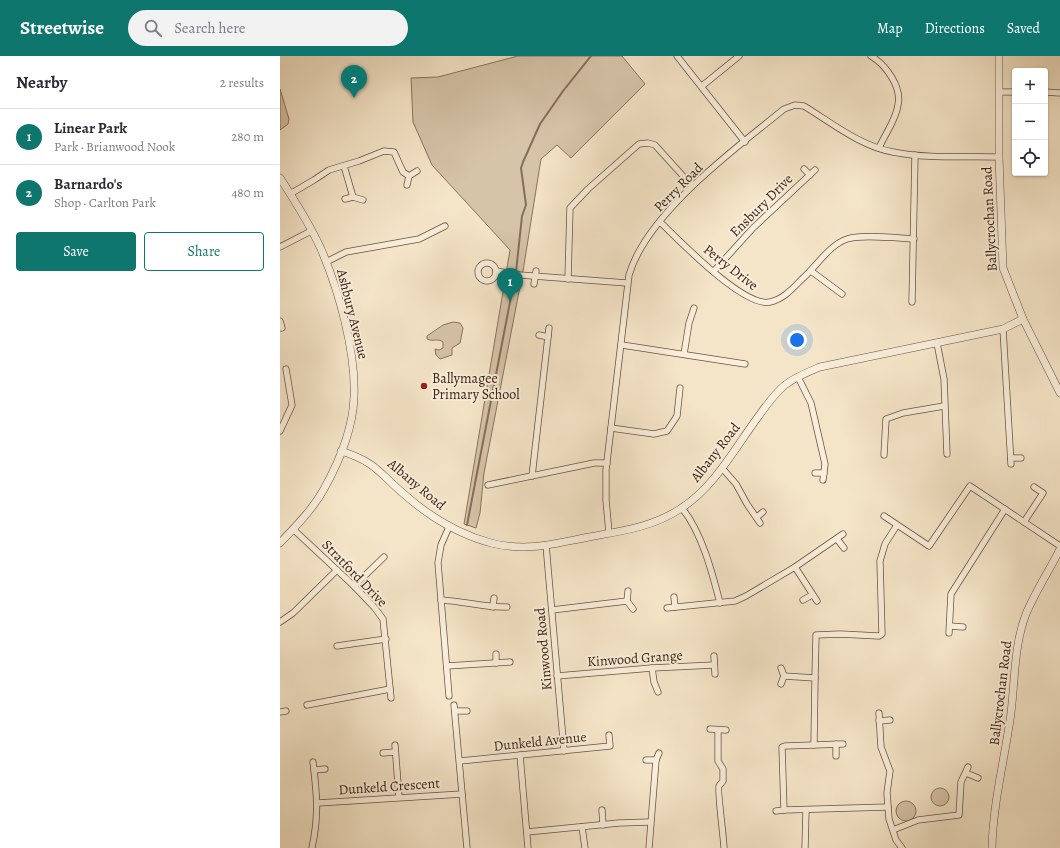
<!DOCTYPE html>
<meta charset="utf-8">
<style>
:root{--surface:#fff;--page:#f2f2f3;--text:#2b2b33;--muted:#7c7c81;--line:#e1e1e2;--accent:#0f766e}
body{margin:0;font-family:Alegreya,serif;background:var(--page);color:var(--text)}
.controls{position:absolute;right:12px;top:12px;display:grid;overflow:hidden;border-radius:4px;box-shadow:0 1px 3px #0004}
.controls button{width:36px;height:36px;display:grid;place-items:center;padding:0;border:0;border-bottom:1px solid var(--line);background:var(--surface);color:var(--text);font:20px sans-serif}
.you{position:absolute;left:517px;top:284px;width:14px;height:14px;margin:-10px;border:3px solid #fff;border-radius:50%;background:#1a73e8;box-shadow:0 0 0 6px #1a73e833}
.badge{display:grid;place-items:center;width:26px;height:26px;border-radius:50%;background:var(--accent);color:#fff;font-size:13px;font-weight:700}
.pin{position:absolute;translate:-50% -33px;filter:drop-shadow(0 1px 2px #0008)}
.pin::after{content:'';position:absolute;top:21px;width:14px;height:12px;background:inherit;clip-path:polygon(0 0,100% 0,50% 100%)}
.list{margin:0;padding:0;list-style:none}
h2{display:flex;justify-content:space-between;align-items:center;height:52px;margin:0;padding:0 16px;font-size:17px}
h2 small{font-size:13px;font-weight:400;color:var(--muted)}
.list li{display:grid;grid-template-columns:26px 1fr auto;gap:12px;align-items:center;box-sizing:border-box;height:56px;padding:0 16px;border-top:1px solid var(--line)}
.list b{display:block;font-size:15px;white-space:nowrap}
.list p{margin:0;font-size:13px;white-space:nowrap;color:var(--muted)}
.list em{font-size:13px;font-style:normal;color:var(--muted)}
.actions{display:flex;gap:8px;padding:12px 16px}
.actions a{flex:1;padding:9px 0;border:1px solid var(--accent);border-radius:4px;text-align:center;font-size:14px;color:var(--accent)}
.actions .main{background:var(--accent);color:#fff}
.icon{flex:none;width:22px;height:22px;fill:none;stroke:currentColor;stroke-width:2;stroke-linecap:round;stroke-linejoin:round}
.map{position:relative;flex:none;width:780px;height:792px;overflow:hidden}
header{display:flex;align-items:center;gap:24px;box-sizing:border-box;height:56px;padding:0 20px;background:var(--accent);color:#fff}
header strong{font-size:19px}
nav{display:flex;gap:22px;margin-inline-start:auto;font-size:14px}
.search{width:280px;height:36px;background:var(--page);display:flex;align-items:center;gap:10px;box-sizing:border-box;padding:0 14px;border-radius:22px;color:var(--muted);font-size:15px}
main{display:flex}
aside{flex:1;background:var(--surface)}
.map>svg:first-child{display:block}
.green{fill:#d6c4a9;stroke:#8a725e}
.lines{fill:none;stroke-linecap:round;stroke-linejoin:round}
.stream{stroke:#866e5a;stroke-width:2}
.minor-casing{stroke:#6b5240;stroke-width:7}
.tertiary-casing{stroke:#6b5240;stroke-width:8}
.minor{stroke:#f8eedb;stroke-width:5.5}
.tertiary{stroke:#f8eedb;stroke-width:7}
.poi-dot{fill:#8f2418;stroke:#f8eedb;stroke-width:1.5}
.labels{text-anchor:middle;stroke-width:4;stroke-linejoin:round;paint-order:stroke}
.street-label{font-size:14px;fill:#3d2113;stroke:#f8eedb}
.poi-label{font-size:14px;fill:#3d2113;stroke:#f8eedb;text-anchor:start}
</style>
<header>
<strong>Streetwise</strong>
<div class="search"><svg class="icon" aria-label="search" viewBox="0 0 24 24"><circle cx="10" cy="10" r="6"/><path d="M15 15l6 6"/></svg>Search here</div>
<nav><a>Map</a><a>Directions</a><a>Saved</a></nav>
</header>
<main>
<aside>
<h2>Nearby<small>2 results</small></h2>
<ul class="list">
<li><span class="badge">1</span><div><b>Linear Park</b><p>Park · Brianwood Nook</p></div><em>280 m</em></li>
<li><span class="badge">2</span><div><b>Barnardo's</b><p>Shop · Carlton Park</p></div><em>480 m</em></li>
</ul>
<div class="actions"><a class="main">Save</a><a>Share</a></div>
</aside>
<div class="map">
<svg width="780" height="792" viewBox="0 0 780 792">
<rect width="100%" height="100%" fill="#f5e5c8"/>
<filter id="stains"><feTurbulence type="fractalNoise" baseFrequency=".005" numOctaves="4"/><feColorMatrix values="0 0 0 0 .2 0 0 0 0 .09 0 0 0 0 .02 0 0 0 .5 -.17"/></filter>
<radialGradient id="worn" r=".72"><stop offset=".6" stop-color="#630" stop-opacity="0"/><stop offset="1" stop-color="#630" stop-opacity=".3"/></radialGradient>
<!-- green -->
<g class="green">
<polygon points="238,0 342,0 365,28 291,102 277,89 261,103 243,215 204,417 200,457 196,472 184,468 230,194 152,109 133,66 131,22 158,21"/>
<polygon points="0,33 9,63 8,68 0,74"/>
<path d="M173 266 180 267 183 272 180 287 172 292V299L160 303 156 299 155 293 159 294 163 292V286C158 282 153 286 147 283V280L163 269Z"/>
<circle cx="660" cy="741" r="9"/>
<circle cx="626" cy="755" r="10"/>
</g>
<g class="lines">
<!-- stream -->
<g class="stream">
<polyline points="236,216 242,160 246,149 241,112 243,106 260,68 283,35 311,0"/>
<polyline points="187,469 235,220"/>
</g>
<!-- minor casing -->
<g class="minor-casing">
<g id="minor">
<polyline points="397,0 465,86"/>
<path d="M591 0C606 9 622 31 618 49 616 64 605 78 599 92"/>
<polyline points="422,30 459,0"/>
<polyline points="719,36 735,36"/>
<polyline points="765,36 780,37"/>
<polyline points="64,110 73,141"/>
<polyline points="524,113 530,119"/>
<polyline points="127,129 129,120 137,115"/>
<polyline points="10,138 34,124 49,114 79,105 104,95 114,96 123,116 129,120"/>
<polyline points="65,143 73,141 83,144"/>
<path d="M380 166C400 185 464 252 490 246 504 243 513 232 522 223 536 211 549 189 567 183 581 178 617 182 634 183"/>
<polyline points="0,191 31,175"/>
<polyline points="46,206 66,196 139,183 165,170"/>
<circle cx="207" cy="216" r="9"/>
<polyline points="216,215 240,219 347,227"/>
<polyline points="434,215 473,172 535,114"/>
<polyline points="531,215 562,238"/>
<polyline points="288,223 290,152 308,133 359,88 368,87 375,89 412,130"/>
<polyline points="254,228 256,215"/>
<polyline points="632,246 635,99"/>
<polyline points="0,265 2,272 0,272"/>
<polyline points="723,273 731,408"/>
<polyline points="259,279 268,281"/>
<polyline points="657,287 664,323 667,398"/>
<polyline points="342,289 465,308"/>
<polyline points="404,298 409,267 414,252"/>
<polyline points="518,321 531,347 545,408 543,424"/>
<polyline points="331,372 374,378 387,375 397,360 400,332"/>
<polyline points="0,375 12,349 6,313"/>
<polyline points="604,399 606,363 623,357 664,350"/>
<polyline points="731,402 741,402"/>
<polyline points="442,412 456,428 467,448 480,467"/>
<polyline points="535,417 544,417"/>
<polyline points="252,420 269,272"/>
<polyline points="208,429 314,407 327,407"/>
<path d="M402 452C422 477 432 516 440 547"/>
<polyline points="604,460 649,490 690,430 780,490"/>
<polyline points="477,461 483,456"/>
<polyline points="744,466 763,437 754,431"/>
<polyline points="169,471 161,489 158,507 169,640"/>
<polyline points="13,473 74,530 94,551 103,563 111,642"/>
<path d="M329 477 326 444V414L349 219C367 157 455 93 504 53L515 49 524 50C552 67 580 90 613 96 647 103 684 100 719 101"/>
<polyline points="557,483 564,492"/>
<polyline points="266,489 284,695"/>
<polyline points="515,511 537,545"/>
<polyline points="74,530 104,501"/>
<polyline points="348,535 347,545 353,553"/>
<polyline points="394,541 395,551"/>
<path d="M161 544C184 545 205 552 227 551"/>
<polyline points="523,544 532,539"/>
<polyline points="213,551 214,542"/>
<polyline points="387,552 455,545 466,540 515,511 563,478"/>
<polyline points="272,554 347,545"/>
<polyline points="0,566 13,557 57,514"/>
<polyline points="670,570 683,571"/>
<polyline points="669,577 671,538 725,453"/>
<polyline points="57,590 106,583"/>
<polyline points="216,598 216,607"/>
<polyline points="434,600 435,618"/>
<polyline points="167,610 230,606"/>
<polyline points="372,612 374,626 378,636"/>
<polyline points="277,620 372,612 434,609"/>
<polyline points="504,620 535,622 536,579 560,578 599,580 602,578 600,505 605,488 617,469"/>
<polyline points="501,628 504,620 501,612"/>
<polyline points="27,649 110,633"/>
<polyline points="174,649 187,792"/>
<polyline points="175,655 187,655"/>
<polyline points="0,656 6,655"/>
<polyline points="599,657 601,691 610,715 607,737 609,763 616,784 622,792"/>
<polyline points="599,665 610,664"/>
<polyline points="430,673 446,674"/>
<path d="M438 674V705L443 713V725C442 727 440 728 439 730 437 733 444 784 444 792"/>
<polyline points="556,688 556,700"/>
<polyline points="563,688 505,690 502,691 504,754 608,751"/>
<polyline points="115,689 119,741"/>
<polyline points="534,689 535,622"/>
<polyline points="103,697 115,696"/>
<polyline points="240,699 248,792"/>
<polyline points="366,704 376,704"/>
<polyline points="180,705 330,690 329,679"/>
<polyline points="34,714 45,713"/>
<polyline points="686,717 698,722"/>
<polyline points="38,747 182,738"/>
<polyline points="322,754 323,769"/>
<polyline points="496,755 504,754"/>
<polyline points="302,771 305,792"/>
<polyline points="613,774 638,764 679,759 681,726 688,711"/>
<polyline points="247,776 339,767 370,766"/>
<path d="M32 792C39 759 37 739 33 706"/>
<polyline points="369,792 376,704 379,697"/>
<polyline points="525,792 526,754"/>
</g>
</g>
<!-- tertiary casing -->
<g class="tertiary-casing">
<g id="tertiary">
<polyline points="719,0 719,101 723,212 743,263 780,337"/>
<path d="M0 122C15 145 30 169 41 193 59 235 76 296 74 341 73 372 59 406 44 433 33 453 16 470 0 487"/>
<path d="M61 395C96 406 99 417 125 439 150 461 178 478 211 487 247 496 273 488 309 481 341 475 373 471 400 453 434 432 455 392 478 361 486 350 494 338 505 329 515 321 528 316 540 311L723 273 743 263"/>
<path d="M712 792C713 746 725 702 731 657 735 624 734 589 746 558 755 536 769 515 780 493"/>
</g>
</g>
<!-- minor -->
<use href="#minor" class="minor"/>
<!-- tertiary -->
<use href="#tertiary" class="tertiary"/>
</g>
<!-- markers -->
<circle class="poi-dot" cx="144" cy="330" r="4"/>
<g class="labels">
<!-- street labels -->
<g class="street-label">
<text transform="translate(398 131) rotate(-45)" y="5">Perry Road</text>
<text transform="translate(481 149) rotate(-45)" y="5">Ensbury Drive</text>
<text transform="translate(709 163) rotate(-93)" y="5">Ballycrochan Road</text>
<text transform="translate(451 211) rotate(38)" y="5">Perry Drive</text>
<text transform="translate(73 258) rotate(76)" y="5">Ashbury Avenue</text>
<text transform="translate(435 396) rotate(-52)" y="5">Albany Road</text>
<text transform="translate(137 428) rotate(40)" y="5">Albany Road</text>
<text transform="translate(75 517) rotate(46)" y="5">Stratford Drive</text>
<text transform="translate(263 593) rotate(-95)" y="5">Kinwood Road</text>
<text transform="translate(355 602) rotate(-4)" y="5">Kinwood Grange</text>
<text transform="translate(720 637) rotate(-83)" y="5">Ballycrochan Road</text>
<text transform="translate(260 685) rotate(-6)" y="5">Dunkeld Avenue</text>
<text transform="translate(109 730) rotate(-4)" y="5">Dunkeld Crescent</text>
</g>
<!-- poi labels -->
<g class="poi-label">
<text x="152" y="327">Ballymagee<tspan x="152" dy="16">Primary School</tspan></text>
</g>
</g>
<rect width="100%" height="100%" filter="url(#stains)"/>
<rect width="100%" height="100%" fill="url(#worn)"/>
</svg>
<div class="controls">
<button>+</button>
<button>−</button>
<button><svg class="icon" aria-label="locate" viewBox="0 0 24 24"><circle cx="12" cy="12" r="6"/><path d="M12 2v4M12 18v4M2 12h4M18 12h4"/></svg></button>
</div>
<div class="you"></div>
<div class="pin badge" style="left:230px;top:245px">1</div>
<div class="pin badge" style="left:74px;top:42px">2</div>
</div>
</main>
